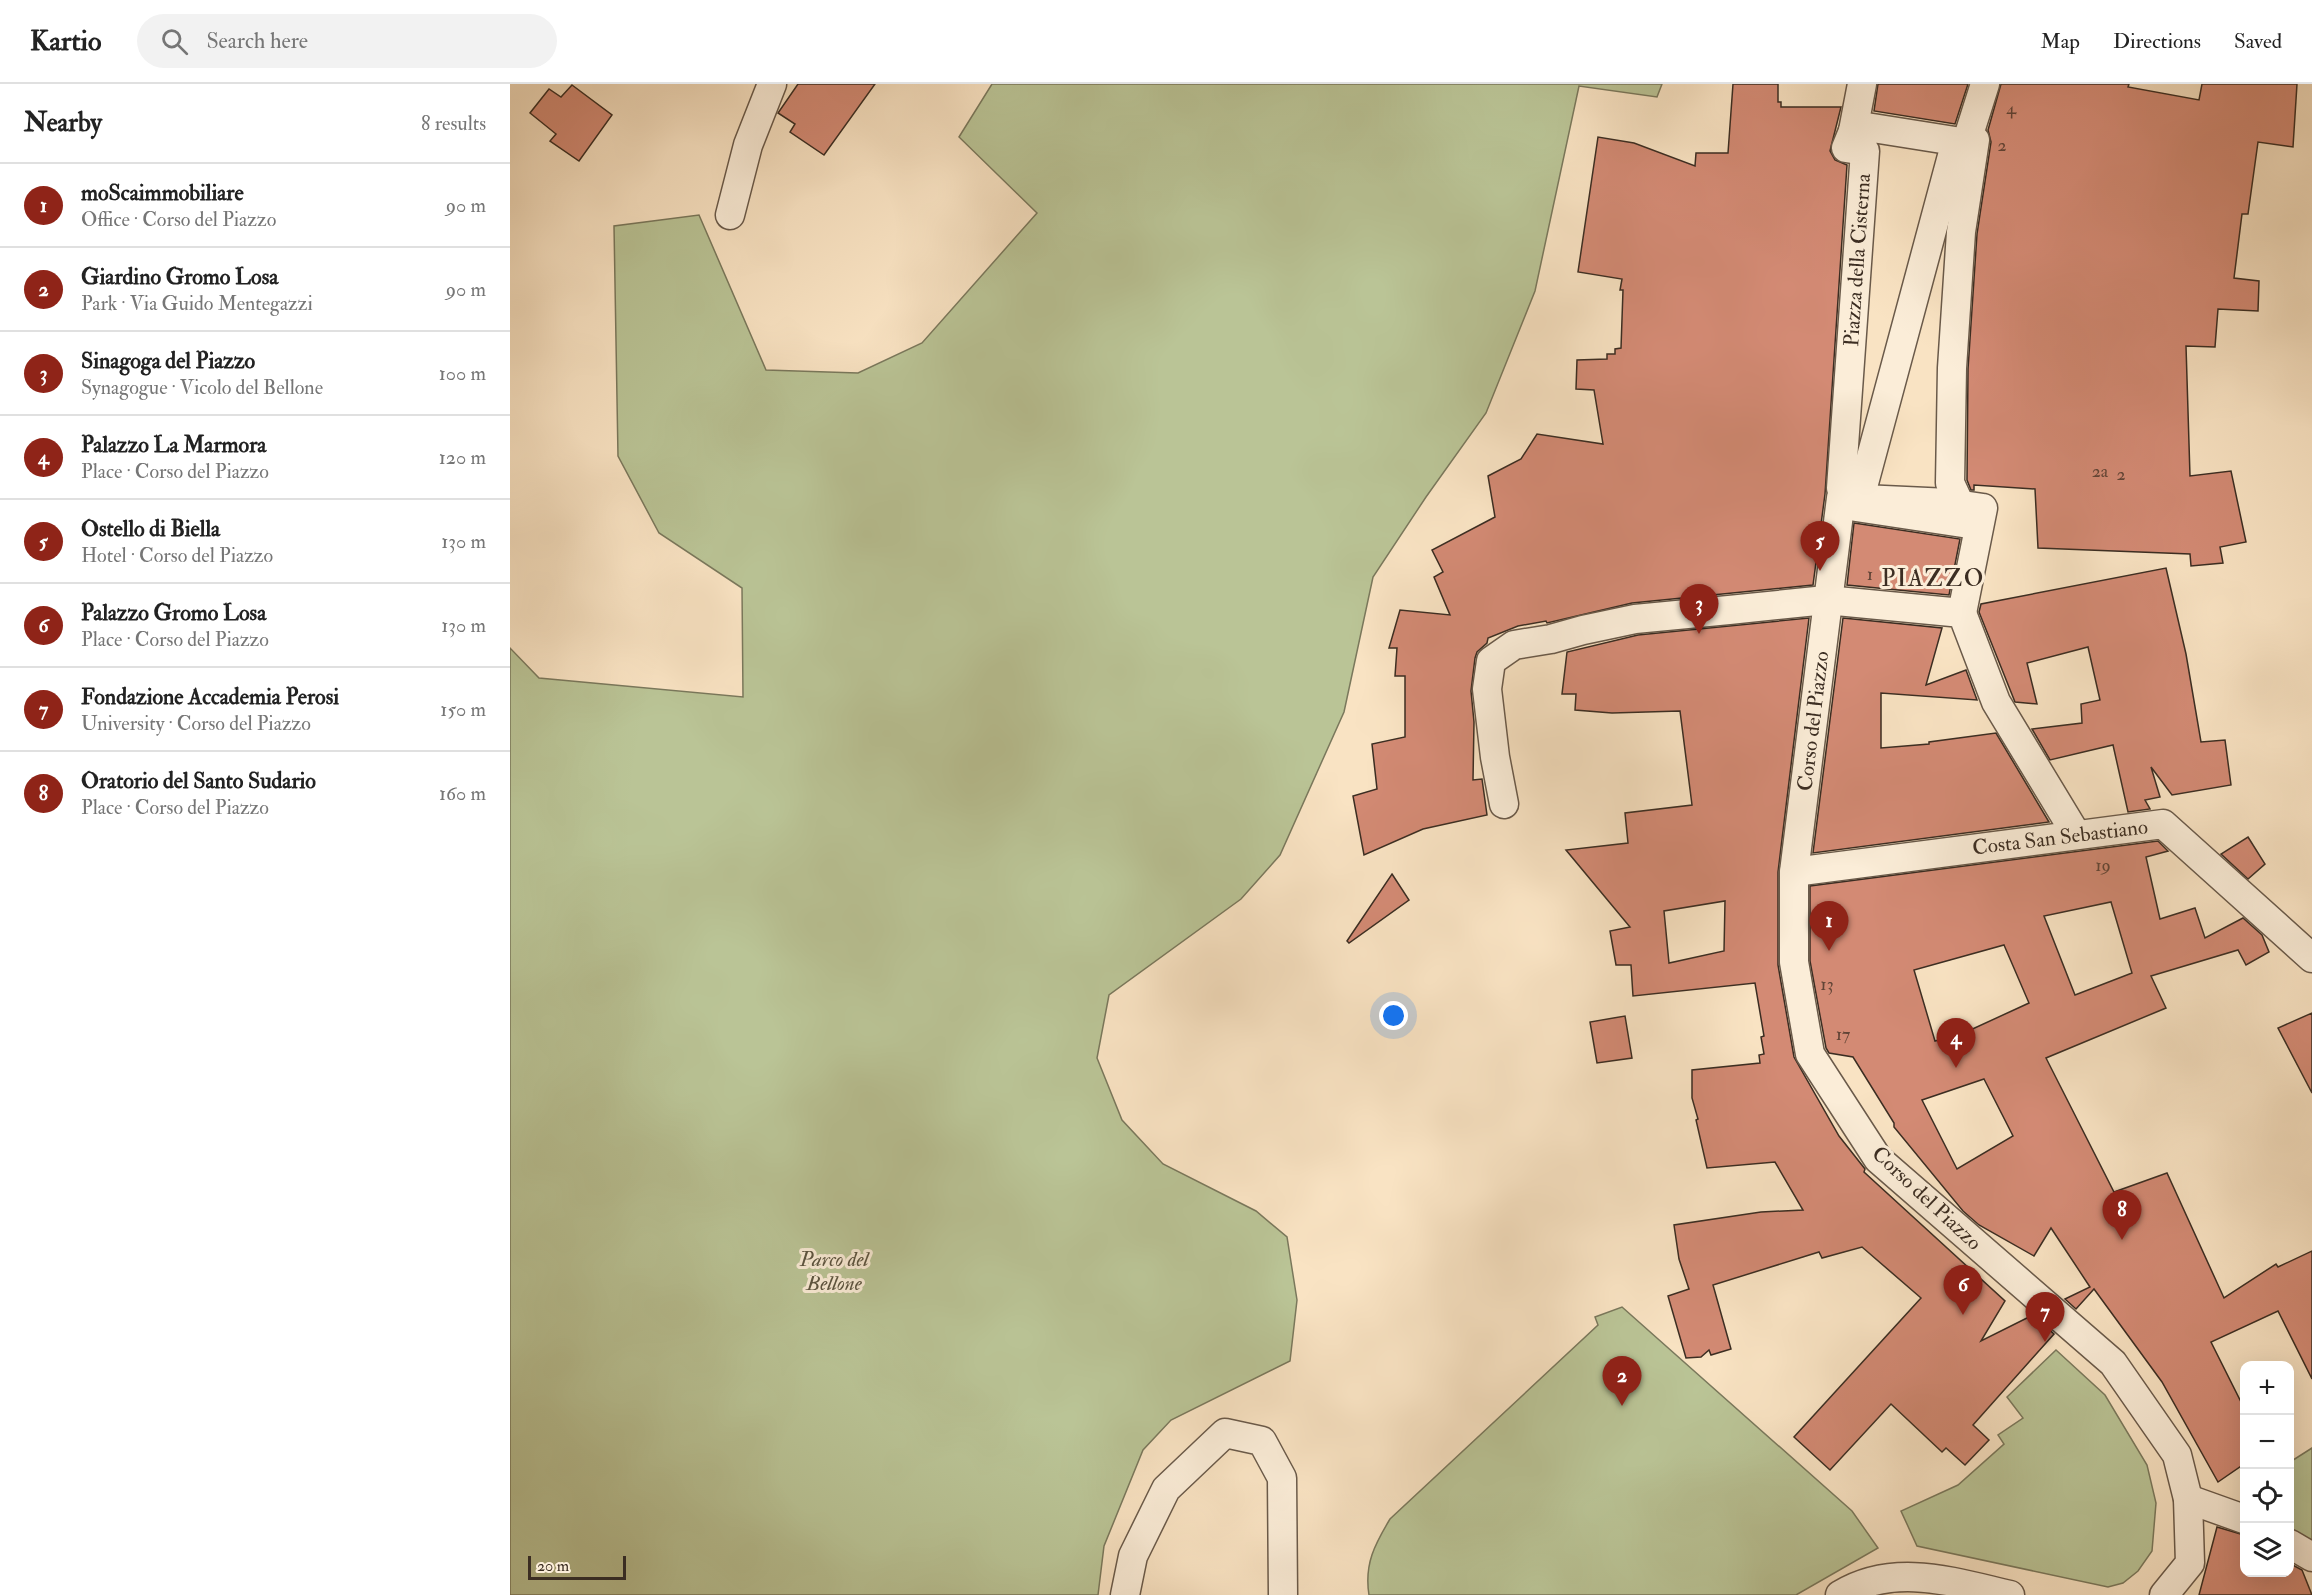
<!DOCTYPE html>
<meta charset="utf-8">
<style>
:root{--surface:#fff;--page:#f2f2f2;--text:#222;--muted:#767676;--line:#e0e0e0;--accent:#8f2418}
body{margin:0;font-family:"IM FELL Double Pica",serif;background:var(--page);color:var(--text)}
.controls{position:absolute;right:18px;bottom:18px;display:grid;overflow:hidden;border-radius:12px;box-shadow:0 6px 24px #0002}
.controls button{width:54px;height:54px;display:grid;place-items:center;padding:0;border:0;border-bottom:2px solid var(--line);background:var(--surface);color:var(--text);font:30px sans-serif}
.scale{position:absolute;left:18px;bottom:15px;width:98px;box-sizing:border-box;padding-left:6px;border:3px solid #3b2d22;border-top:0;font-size:16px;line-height:21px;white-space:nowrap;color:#3b2d22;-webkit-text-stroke:4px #fbedd8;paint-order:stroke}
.you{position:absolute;left:884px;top:932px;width:21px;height:21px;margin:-15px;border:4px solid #fff;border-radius:50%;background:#1a73e8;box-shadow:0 0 0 9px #1a73e833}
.badge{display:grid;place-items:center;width:39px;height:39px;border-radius:50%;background:var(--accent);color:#fff;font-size:20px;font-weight:700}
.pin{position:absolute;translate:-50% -50px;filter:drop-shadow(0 2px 3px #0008)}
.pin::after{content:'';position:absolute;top:32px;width:21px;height:18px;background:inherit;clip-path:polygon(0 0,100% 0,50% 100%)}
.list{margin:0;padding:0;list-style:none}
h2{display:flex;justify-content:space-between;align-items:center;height:78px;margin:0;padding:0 24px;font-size:26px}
h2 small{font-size:20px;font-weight:400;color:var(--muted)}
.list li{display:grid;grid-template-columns:39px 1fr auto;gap:18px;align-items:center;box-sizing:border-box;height:84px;padding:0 24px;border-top:2px solid var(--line)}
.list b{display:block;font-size:22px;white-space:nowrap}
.list p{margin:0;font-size:20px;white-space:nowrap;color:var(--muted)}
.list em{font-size:20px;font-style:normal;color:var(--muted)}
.icon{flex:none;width:33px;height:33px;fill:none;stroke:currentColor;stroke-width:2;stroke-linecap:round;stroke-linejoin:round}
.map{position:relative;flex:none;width:1802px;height:1511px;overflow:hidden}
header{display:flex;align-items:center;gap:36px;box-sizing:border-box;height:84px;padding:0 30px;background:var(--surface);border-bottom:2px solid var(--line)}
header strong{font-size:28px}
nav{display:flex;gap:33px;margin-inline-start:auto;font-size:21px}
.search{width:420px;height:54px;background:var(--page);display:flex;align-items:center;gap:15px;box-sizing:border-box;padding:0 21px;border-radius:33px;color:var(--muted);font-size:22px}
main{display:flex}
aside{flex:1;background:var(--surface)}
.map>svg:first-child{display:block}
.green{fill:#bac496;stroke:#7a785c;stroke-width:1.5}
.building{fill:#d38a74;stroke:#3b2d22;stroke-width:1.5;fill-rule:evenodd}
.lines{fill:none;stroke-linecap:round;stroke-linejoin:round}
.street-casing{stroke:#6a5a4a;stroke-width:31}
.street{stroke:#fbedd8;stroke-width:28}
.labels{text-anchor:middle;stroke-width:6;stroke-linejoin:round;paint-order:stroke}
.number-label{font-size:18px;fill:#614436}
.street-label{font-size:21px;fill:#3b2d22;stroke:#fbedd8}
.park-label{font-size:21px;font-style:italic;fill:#5b533f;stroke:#fbedd8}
.quarter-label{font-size:24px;letter-spacing:1.5px;fill:#3b2d22;stroke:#fbedd8}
</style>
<header>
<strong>Kartio</strong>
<div class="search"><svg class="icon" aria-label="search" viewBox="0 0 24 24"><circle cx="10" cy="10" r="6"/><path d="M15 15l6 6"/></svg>Search here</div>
<nav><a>Map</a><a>Directions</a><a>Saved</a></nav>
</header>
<main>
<aside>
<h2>Nearby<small>8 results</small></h2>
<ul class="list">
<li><span class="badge">1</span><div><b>moScaimmobiliare</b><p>Office · Corso del Piazzo</p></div><em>90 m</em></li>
<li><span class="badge">2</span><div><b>Giardino Gromo Losa</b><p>Park · Via Guido Mentegazzi</p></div><em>90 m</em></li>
<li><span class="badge">3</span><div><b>Sinagoga del Piazzo</b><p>Synagogue · Vicolo del Bellone</p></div><em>100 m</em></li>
<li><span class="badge">4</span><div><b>Palazzo La Marmora</b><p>Place · Corso del Piazzo</p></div><em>120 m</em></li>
<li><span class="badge">5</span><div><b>Ostello di Biella</b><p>Hotel · Corso del Piazzo</p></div><em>130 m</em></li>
<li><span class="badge">6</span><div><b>Palazzo Gromo Losa</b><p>Place · Corso del Piazzo</p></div><em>130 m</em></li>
<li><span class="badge">7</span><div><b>Fondazione Accademia Perosi</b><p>University · Corso del Piazzo</p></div><em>150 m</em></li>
<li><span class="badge">8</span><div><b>Oratorio del Santo Sudario</b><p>Place · Corso del Piazzo</p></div><em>160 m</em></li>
</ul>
</aside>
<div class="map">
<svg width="1802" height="1511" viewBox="0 0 1802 1511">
<rect width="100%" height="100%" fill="#f9e3c3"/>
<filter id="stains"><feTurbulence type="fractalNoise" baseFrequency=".00333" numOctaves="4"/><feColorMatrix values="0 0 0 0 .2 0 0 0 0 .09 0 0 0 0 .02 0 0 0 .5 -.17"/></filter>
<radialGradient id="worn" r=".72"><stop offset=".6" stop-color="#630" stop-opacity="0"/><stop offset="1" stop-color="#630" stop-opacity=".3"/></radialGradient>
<!-- green -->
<g class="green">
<polygon points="482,0 1152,0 1147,13 1069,2 1025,207 976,329 916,413 863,493 834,628 770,771 731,815 599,911 587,974 612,1036 653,1080 746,1127 777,1153 787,1216 780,1277 661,1336 633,1366 594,1462 588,1511 0,1511 0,564 29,594 233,613 232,504 149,449 108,372 104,142 189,131 256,286 348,289 412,259 527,129 449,53"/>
<path d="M1112 1223 1342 1427 1368 1464 1286 1511H859C854 1480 865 1460 880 1435L1088 1241 1085 1233Z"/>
<polygon points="1546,1266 1595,1311 1637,1381 1646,1419 1642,1467 1628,1487 1613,1499 1598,1503 1407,1462 1391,1427 1448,1401 1494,1360 1488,1351 1513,1334 1497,1313"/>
<polygon points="1802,1364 1802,1460 1780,1448 1780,1378"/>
</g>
<!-- building -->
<g class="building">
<polygon points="288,0 365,0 314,71 280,48 285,40 268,29"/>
<polygon points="1223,0 1268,0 1268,18 1271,18 1271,23 1331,23 1320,67 1325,76 1337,81 1315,410 1303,501 1122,519 1037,539 1036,537 1008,542 978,554 977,559 967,568 965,574 961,607 964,638 963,696 972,695 977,731 913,745 854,771 843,712 867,705 862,660 895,653 895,592 885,592 887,564 879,564 890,526 940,531 924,493 933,488 922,466 985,433 978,392 1011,375 1027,350 1093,360 1084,306 1066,305 1067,276 1097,275 1097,270 1105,270 1105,265 1111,264 1113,206 1110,206 1112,195 1068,188 1088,53 1124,59 1185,82 1186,69 1218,69"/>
<polygon points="1368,0 1458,0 1445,40 1364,27"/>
<polygon points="1491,0 1619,0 1618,3 1689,16 1692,0 1787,0 1783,63 1748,58 1738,130 1732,130 1724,194 1749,197 1748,227 1708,225 1705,263 1676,262 1680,392 1721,387 1736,458 1710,463 1713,479 1681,482 1680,470 1528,464 1525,405 1464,401 1464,406 1461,406 1457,396 1458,285 1467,150 1481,58 1478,46"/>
<polygon points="62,1 102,31 69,77 40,57 46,50 20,29 39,5 51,13"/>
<polygon points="1344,439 1450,455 1439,511 1337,501"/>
<polygon points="1656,484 1676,570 1691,658 1715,656 1721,701 1662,711 1641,683 1650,713 1635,716 1640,725 1618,728 1603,661 1540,676 1522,645 1572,639 1571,620 1590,616 1578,563 1517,579 1527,620 1505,618 1469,528 1471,520"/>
<path d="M1299 534 1268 788V881L1284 973 1329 1052 1355 1085 1354 1088 1495 1217 1471 1257 1523 1231 1544 1250 1463 1341 1479 1356 1455 1381 1436 1364 1432 1368 1381 1320 1320 1386 1284 1353 1411 1214 1352 1163 1312 1174 1309 1168 1203 1201 1221 1265 1201 1271 1199 1266 1191 1273 1176 1274 1158 1212 1179 1205 1169 1175 1164 1141 1251 1128 1293 1126 1265 1078 1197 1084 1186 1036 1188 1035 1182 1014V986L1250 979 1249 971 1254 970 1251 953 1254 952 1245 899 1123 912 1121 881H1106L1100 847 1120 843 1056 766 1118 759 1115 729 1182 721 1170 627 1102 629 1065 626 1066 610H1052L1057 568 1128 551ZM1215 817 1214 867 1159 879 1154 827Z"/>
<polygon points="1333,534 1432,544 1416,601 1456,586 1467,616 1371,609 1371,664 1419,660 1419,658 1486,649 1539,738 1303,769"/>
<polygon points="1738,753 1755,780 1738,795 1711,770"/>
<path d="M1648 757 1658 767 1636 773 1650 835 1685 824 1695 854 1733 834 1752 851 1759 868 1736 881 1728 866 1641 892 1656 924 1536 974 1604 1108 1657 1089 1714 1214 1766 1180 1768 1183 1802 1167V1295L1768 1227 1701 1258 1734 1324V1380L1708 1398 1652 1298 1584 1205 1566 1225 1555 1215 1580 1203 1541 1144 1524 1172 1469 1141 1453 1127 1384 1043V1039L1343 973 1319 969 1316 964 1300 877V802ZM1601 818 1622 889 1565 911 1534 832ZM1494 861 1519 919 1456 948 1425 957 1404 886ZM1474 995 1503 1052 1447 1085 1412 1016Z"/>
<polygon points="882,790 899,816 839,859 837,857"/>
<polygon points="1802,929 1802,1009 1768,944"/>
<polygon points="1115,932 1122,974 1087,979 1080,938"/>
<polygon points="1707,1443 1734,1451 1734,1488 1779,1488 1779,1479 1792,1486 1802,1511 1689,1511"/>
</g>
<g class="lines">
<!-- street casing -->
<g class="street-casing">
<g id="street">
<polygon points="1350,42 1451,58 1465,56 1451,148 1442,284 1440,399 1459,440 1346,423 1334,414 1331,404 1355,67 1336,64 1343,47"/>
<polyline points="1343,47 1352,0"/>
<polyline points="220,131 238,61 262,0"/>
<polyline points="1350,414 1442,72 1455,63 1475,0"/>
<polyline points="1452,529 1473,424 1439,419 1331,414 1284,788 1284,878 1300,970 1368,1075 1603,1279 1667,1371 1678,1415 1680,1479 1654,1511"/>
<polyline points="994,720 985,673 977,605 981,577 1004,561 1041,555 1073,546 1125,535 1219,526 1316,516 1452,529 1486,618 1566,750"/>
<polyline points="1284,788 1653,740 1802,874"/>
<polyline points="1678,1415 1734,1435"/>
<polyline points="1780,1460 1802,1473"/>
<polyline points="615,1511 623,1472 656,1405 715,1349 752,1357 772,1394 773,1511"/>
<path d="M1330 1511C1384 1478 1443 1498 1500 1511"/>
</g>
</g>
<!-- street -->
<use href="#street" class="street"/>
</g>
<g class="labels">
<!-- number labels -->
<g class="number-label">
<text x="1501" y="30">4</text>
<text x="1492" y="67">2</text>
<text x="1590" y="393">2a</text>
<text x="1611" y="396">2</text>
<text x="1360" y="496">1</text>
<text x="1593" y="787">19</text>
<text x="1317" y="906">13</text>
<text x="1333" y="956">17</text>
</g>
<!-- street labels -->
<g class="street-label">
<text transform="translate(1347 176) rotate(-86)" y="7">Piazza della Cisterna</text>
<text transform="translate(1303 637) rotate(-83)" y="7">Corso del Piazzo</text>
<text transform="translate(1550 753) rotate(-7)" y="7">Costa San Sebastiano</text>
<text transform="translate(1417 1114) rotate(43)" y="7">Corso del Piazzo</text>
</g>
<!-- park labels -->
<g class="park-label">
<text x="324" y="1182">Parco del<tspan x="324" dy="24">Bellone</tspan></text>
</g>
<!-- quarter labels -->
<g class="quarter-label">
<text x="1423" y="502">PIAZZO</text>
</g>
</g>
<rect width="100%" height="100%" filter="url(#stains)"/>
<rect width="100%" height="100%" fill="url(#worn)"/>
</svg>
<div class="controls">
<button>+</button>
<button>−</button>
<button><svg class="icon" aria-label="locate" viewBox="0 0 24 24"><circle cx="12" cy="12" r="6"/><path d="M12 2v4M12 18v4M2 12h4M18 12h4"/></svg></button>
<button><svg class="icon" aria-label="layers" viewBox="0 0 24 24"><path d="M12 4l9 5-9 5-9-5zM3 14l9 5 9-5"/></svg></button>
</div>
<div class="scale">20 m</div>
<div class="you"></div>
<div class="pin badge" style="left:1319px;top:867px">1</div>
<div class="pin badge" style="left:1112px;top:1322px">2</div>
<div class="pin badge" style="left:1189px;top:550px">3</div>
<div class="pin badge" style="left:1446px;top:984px">4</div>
<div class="pin badge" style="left:1310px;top:487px">5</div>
<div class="pin badge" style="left:1453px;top:1231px">6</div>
<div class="pin badge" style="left:1535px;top:1258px">7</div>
<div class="pin badge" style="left:1612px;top:1156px">8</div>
</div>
</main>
